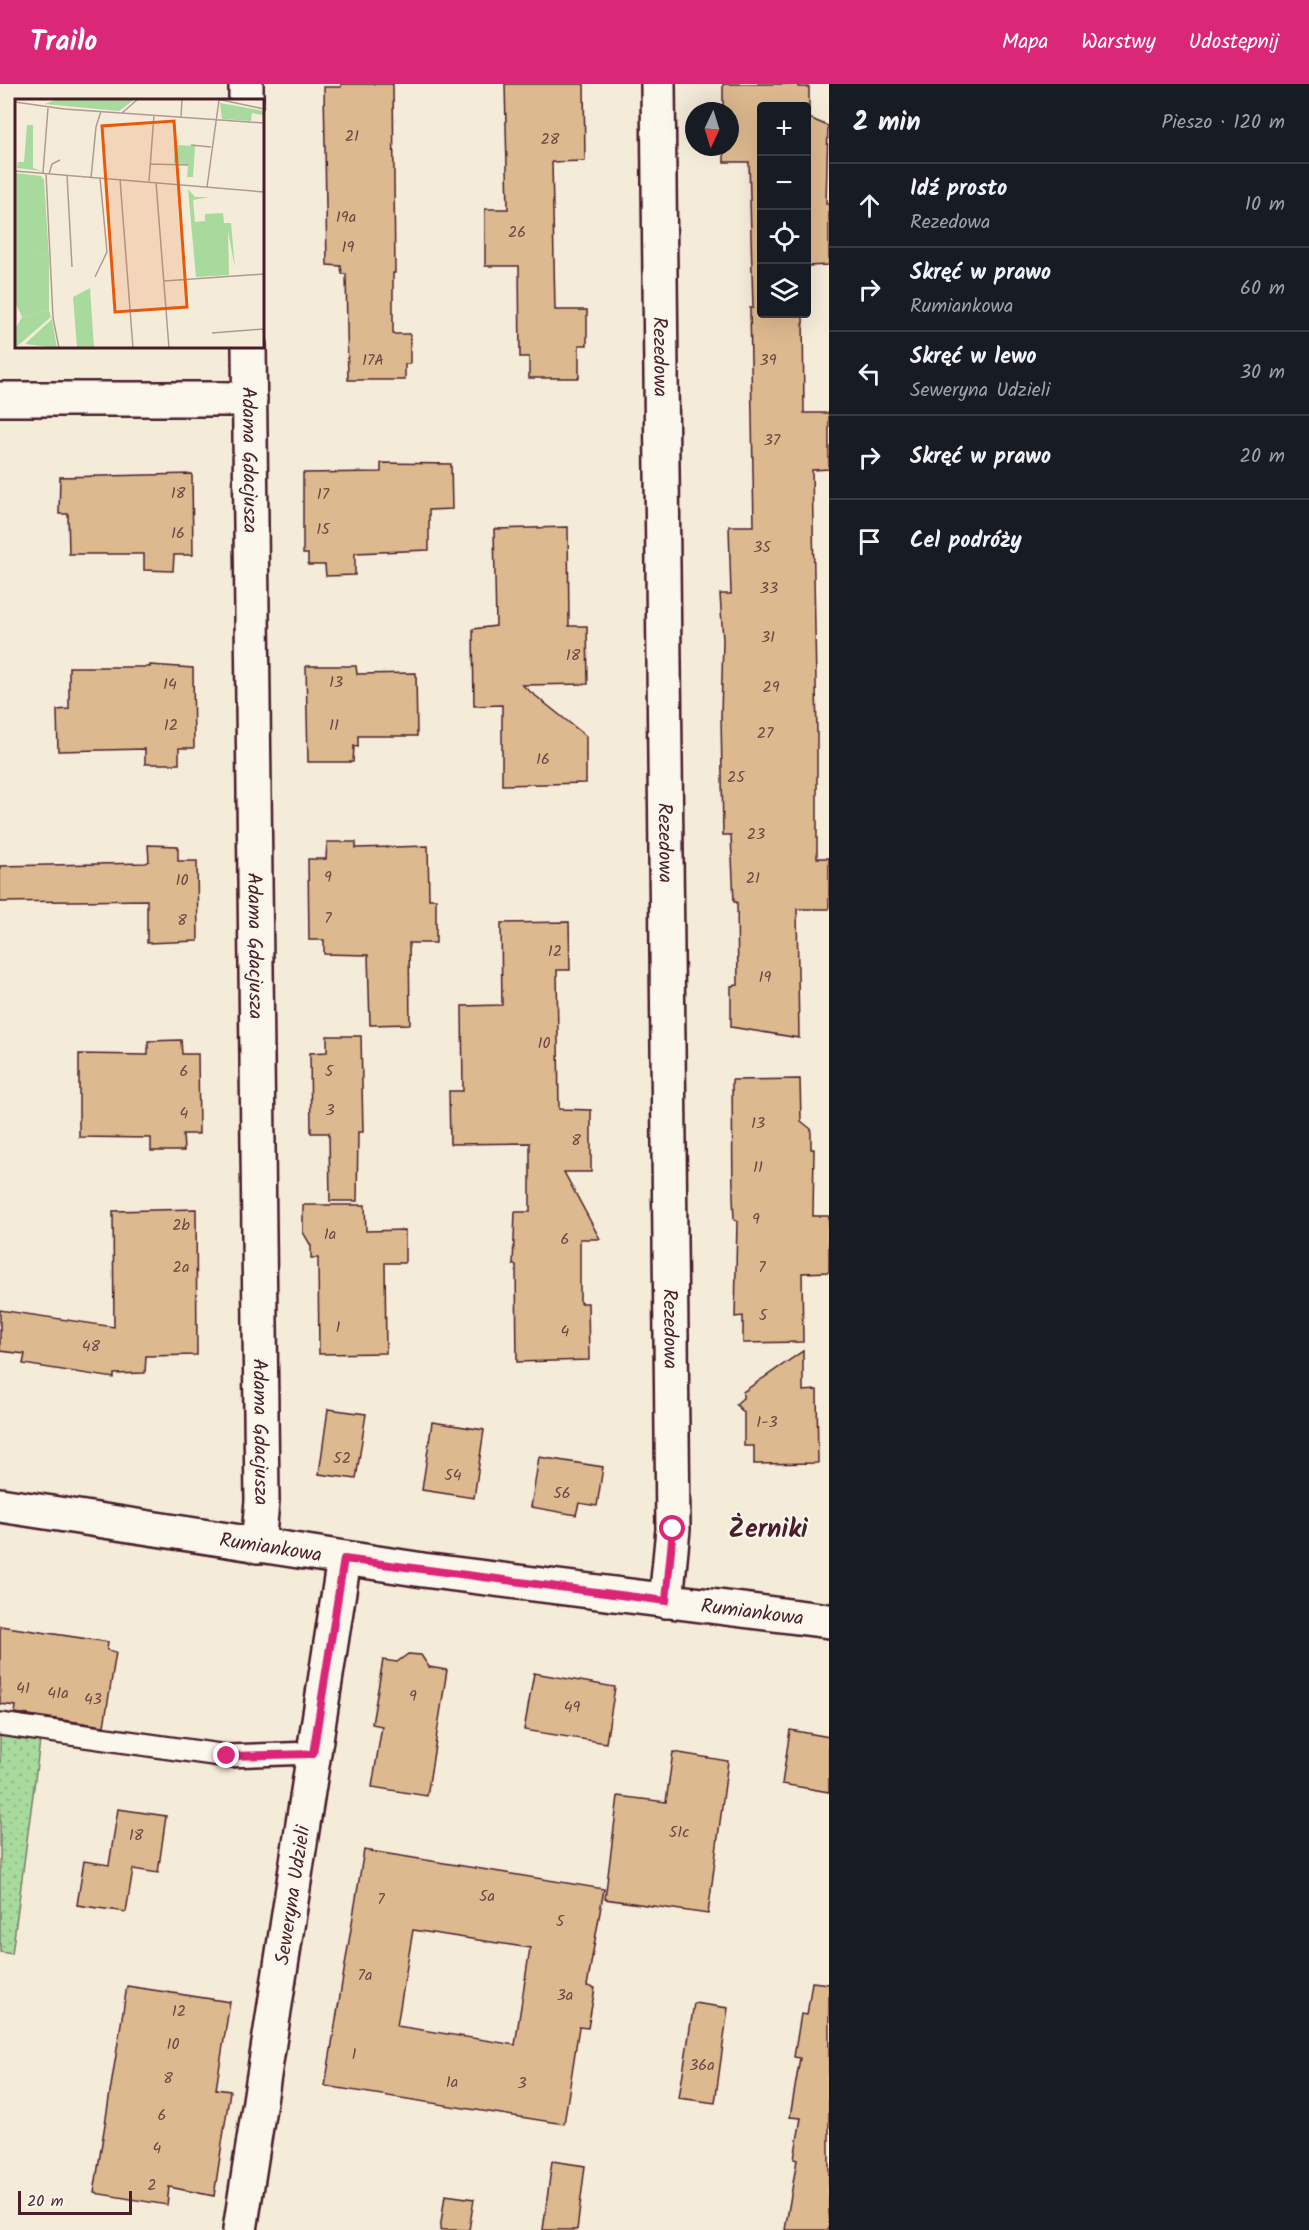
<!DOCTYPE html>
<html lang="pl">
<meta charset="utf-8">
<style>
:root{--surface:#171b24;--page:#20242c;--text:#f1f3f6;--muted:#9ea1a6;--line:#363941;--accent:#db2777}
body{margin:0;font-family:Kalam,sans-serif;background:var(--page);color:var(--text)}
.controls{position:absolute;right:18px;top:18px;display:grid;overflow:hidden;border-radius:6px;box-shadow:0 6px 24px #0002}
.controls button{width:54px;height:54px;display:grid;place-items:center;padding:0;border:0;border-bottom:2px solid var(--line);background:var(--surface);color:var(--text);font:30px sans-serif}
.compass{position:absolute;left:685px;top:18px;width:54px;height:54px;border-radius:50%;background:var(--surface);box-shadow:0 6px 24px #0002;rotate:184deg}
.scale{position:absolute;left:18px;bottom:15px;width:114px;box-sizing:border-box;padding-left:6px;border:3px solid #4a1f2b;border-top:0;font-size:16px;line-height:21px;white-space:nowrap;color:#4a1f2b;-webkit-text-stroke:4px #fbf7ec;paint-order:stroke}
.stop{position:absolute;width:18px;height:18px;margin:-14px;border:4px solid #db2777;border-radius:50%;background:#fff}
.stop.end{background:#db2777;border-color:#fff;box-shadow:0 2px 6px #0008}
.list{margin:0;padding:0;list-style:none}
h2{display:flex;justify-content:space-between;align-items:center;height:78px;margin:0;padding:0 24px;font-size:26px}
h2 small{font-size:20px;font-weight:400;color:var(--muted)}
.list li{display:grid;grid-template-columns:39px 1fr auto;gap:18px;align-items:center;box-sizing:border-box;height:84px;padding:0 24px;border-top:2px solid var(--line)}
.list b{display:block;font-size:22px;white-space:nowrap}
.list p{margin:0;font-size:20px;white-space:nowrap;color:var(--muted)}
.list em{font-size:20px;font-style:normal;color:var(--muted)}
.icon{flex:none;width:33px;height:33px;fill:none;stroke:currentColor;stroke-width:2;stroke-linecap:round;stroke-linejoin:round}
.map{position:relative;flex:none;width:829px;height:2146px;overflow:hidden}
header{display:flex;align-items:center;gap:36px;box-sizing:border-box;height:84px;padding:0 30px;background:var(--accent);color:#fff}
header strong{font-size:28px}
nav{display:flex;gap:33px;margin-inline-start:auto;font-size:21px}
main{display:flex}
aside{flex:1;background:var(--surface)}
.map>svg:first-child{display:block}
.grass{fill:url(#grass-dots);stroke:#787c64;stroke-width:1.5}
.building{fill:#ddb98f;stroke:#4a1f2b;stroke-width:1.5;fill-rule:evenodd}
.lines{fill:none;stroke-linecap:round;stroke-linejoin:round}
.lane-casing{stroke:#4a1f2b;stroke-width:26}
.street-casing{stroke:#4a1f2b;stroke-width:38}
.lane{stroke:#fbf7ec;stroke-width:21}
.street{stroke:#fbf7ec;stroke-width:33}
.route{stroke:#db2777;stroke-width:8}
.labels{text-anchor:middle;stroke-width:4.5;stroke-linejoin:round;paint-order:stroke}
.number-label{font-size:16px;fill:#6f4644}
.street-label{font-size:20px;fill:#4a1f2b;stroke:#fbf7ec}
.district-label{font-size:26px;font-weight:bold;fill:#4a1f2b;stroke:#fbf7ec}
.inset-road{fill:none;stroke:#b19993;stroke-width:1.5}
.view{fill:#e8590c;fill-opacity:0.15;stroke:#e8590c;stroke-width:3}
.inset-edge{fill:none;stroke:#4a1f2b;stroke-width:3}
</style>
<header>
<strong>Trailo</strong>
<nav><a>Mapa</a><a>Warstwy</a><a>Udostępnij</a></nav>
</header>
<main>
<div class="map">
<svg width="829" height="2146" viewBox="0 0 829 2146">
<defs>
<pattern id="grass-dots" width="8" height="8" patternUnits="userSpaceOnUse" patternTransform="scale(1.5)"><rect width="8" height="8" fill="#a7da9c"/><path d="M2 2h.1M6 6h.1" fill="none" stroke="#91bb87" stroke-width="1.8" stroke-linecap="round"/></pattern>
</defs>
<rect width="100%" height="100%" fill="#f5ebd9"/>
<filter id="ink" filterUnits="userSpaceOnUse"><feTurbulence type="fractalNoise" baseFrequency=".0167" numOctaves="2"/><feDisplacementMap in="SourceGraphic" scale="12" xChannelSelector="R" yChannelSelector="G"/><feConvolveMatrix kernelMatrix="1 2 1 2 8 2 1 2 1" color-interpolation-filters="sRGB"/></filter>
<g filter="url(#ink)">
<!-- grass -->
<polygon class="grass" points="0,1651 40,1657 12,1870 0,1868"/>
<!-- building -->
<g class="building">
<polygon points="341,0 393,0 395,189 393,189 393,250 410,250 410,280 405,280 405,296 348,296 346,190 342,190 341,182 327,181 324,3 341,3"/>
<polygon points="505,0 584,0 585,77 552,78 555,226 587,226 587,261 579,261 579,294 529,294 529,273 520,273 519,182 485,182 485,125 508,125"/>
<polygon points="723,0 798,0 798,3 809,3 809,34 828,42 826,120 829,120 829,181 807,182 807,22 762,22 762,230 803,230 804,329 829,329 829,385 812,386 817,651 817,774 829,774 829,825 797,825 799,954 731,943 731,902 738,901 737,818 734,818 731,751 723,751 721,631 723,556 720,510 731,510 729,442 754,442 750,224 753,224 749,78 724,78 724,63 730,63 730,27 723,27"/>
<polygon points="381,379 451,380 452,425 429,426 429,466 355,469 355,491 326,492 325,481 308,481 308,470 303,470 303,389 381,388"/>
<polygon points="192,390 193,471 174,471 173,487 144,486 144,470 69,470 68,430 59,430 60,393"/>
<polygon points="568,443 569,542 587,542 588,600 522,601 586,652 586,699 502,701 502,621 474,622 473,545 496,542 494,445"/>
<polygon points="150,581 193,584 194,664 179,664 179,680 145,680 145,665 58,667 57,626 69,625 69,583 150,583"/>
<polygon points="306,582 356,582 357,590 416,589 417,652 358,652 358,663 354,662 353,678 308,678"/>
<polygon points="327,758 356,758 356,764 428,762 429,815 436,815 436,859 409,859 410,940 370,941 368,871 324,870 324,856 309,856 308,775 326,775"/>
<polygon points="148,761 178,762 178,777 197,777 198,857 147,859 147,816 0,818 0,782 146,779 149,777"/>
<polygon points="569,838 570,886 557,886 559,1025 591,1026 591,1088 564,1088 600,1155 580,1155 580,1219 588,1219 589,1276 517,1278 516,1181 513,1181 515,1128 530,1128 530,1059 450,1060 449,1007 463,1007 462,922 502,921 501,839"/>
<polygon points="327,952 361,952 363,1048 358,1048 357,1117 330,1117 329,1049 311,1049 310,969 327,968"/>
<polygon points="181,956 182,970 198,970 199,1050 183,1050 184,1067 151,1067 151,1054 79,1053 79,970 148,971 148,957"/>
<polygon points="800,995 801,1037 811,1045 811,1065 814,1065 813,1132 829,1132 829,1188 802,1189 803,1258 743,1259 743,1232 735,1233 737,1137 734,1136 733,1112 732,996"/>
<polygon points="303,1121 365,1121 366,1147 405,1146 405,1179 385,1179 386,1269 319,1270 318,1174 311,1174 311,1162 303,1148"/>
<polygon points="196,1125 197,1271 146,1272 145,1289 114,1290 114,1294 23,1280 25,1270 0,1267 0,1226 114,1243 113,1127"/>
<polygon points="803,1267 803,1307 817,1306 818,1379 754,1380 754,1362 744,1362 744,1329 736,1320 743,1314 743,1308"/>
<polygon points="328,1325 366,1330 356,1395 319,1390"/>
<polygon points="432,1338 484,1346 474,1414 422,1406"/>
<polygon points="539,1373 603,1383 597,1422 579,1419 576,1431 531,1423"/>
<polygon points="0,1542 108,1558 107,1566 116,1568 104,1642 15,1629 16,1622 0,1620"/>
<polygon points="408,1570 421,1571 429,1583 447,1586 427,1712 372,1703 382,1642 372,1640 383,1576 397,1578"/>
<polygon points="534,1589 615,1603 606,1659 524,1646"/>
<polygon points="790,1646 829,1653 829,1708 782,1700"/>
<polygon points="673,1668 728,1677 708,1830 605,1815 618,1712 666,1718"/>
<polygon points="118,1725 166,1732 158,1789 133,1785 126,1828 77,1821 84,1777 109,1781"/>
<path d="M364 1766 604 1805 587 1902 595 1904 588 1944 579 1943 564 2040 325 2002ZM413 1846 530 1864 515 1961 397 1942Z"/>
<polygon points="812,1898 829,1900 829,2146 785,2146 797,2076 794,2075 801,2034 790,2033 800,1974 794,1973 801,1930 807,1931"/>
<polygon points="127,1902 230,1918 216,2005 230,2007 214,2112 169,2103 167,2121 94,2109"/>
<polygon points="694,1919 728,1924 715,2019 679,2014"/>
<polygon points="552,2077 585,2082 577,2146 543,2146"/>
<polygon points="445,2111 474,2115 469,2146 440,2146"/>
</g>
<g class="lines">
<!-- lane casing -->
<g class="lane-casing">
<polyline id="lane" points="0,1640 227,1672 313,1669"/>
</g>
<!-- street casing -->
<g class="street-casing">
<g id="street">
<polyline points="246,0 246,16"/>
<path id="s1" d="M658 0 673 1445 666 1517"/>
<path id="s2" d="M249 262 262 1417 258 1462"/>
<polyline points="0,315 250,315"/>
<path id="s3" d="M0 1421 423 1486 829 1537"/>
<path id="s4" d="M240 2146 344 1475"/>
</g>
</g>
<!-- lane -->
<use href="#lane" class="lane"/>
<!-- street -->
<use href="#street" class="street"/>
</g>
</g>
<g class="lines" filter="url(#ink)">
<!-- route -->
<polyline class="route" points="227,1672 313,1670 344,1475 666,1517 673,1445"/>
</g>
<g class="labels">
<!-- number labels -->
<g class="number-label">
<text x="352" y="57">21</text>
<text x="550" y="60">28</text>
<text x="346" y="138">19a</text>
<text x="517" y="153">26</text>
<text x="348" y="168">19</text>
<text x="373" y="281">17A</text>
<text x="768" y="281">39</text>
<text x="772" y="361">37</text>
<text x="178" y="414">18</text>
<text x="323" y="415">17</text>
<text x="323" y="450">15</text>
<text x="178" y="454">16</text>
<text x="762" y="468">35</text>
<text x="769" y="509">33</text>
<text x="768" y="558">31</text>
<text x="573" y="576">18</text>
<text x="336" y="603">13</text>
<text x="170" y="605">14</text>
<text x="771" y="608">29</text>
<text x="171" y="646">12</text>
<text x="334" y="646">11</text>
<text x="765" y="654">27</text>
<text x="543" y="680">16</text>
<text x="736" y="698">25</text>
<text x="756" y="755">23</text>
<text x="328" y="798">9</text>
<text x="753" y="799">21</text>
<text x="182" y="801">10</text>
<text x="328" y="839">7</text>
<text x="182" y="841">8</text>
<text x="555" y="872">12</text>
<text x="765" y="898">19</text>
<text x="544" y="964">10</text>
<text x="184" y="992">6</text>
<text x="329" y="992">5</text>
<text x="330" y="1031">3</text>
<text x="184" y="1034">4</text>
<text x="758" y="1044">13</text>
<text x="576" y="1061">8</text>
<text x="758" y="1088">11</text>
<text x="756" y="1140">9</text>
<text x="181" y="1146">2b</text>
<text x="330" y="1155">1a</text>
<text x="565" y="1160">6</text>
<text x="181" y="1188">2a</text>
<text x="762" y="1188">7</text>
<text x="763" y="1236">5</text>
<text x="338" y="1248">1</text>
<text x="565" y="1252">4</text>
<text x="91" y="1267">48</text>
<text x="767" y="1343">1-3</text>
<text x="342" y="1379">52</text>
<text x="453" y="1396">54</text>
<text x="562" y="1414">56</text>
<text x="23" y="1609">41</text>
<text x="58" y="1614">41a</text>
<text x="413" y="1617">9</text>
<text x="93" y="1620">43</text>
<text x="572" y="1628">49</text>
<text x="679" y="1753">51c</text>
<text x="136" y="1756">18</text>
<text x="487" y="1817">5a</text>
<text x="381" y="1820">7</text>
<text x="560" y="1842">5</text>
<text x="365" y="1896">7a</text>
<text x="565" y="1916">3a</text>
<text x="179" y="1932">12</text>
<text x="173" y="1965">10</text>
<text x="354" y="1975">1</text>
<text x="702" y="1986">36a</text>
<text x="168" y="1999">8</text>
<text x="452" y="2003">1a</text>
<text x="522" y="2004">3</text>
<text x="162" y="2036">6</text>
<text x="157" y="2069">4</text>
<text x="152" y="2106">2</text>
</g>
<!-- street labels -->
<g class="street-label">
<text dy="7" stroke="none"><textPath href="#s1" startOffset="273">Rezedowa</textPath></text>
<text dy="7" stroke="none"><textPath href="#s2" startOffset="114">Adama Gdacjusza</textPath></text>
<text dy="7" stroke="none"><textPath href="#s1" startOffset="759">Rezedowa</textPath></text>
<text dy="7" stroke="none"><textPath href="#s2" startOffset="600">Adama Gdacjusza</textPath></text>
<text dy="7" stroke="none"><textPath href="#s1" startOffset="1245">Rezedowa</textPath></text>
<text dy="7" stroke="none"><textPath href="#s2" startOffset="1086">Adama Gdacjusza</textPath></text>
<text dy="7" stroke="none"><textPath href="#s3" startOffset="274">Rumiankowa</textPath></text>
<text dy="7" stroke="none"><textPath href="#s3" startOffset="760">Rumiankowa</textPath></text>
<text dy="7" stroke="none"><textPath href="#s4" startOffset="339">Seweryna Udzieli</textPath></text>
</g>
<!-- district labels -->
<g class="district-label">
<text x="768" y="1453">Żerniki</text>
</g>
</g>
<!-- overview -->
<g transform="translate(15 15)">
<rect width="249" height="249" fill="#f5ebd9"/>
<path d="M43 0H120L104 12 30 5ZM205 4 249 12V23L247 16 237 14 236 22 207 20ZM12 26H18V69L27 72 2 69 3 63H9ZM160 46 180 47 178 78H172L173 66 159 64ZM0 74 26 77 29 81 34 159 15 149H0ZM173 90 180 98H194L178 101 180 123 190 122V115L208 114 209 124H216L220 169 213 132 214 176 181 178ZM75 189 79 249H62L58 198ZM34 211 36 218 0 249V230L7 218ZM37 220 42 249 10 245 25 231Z" fill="#a7da9c"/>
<path d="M0 149H15L34 159V211L7 218 0 203Z" fill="#a7da9c"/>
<path d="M203 131 204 146 182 148 181 133Z" fill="#a7da9c"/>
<path class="inset-road" d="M162 0H167L166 18M202 0 249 10M0 3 49 10 249 24M107 14 123 0M176 46 196 48M135 65 173 66M0 72 249 93M28 74 33 9M31 74 38 219 44 249M34 75 37 65 45 61M52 76 57 168M76 79 81 28 86 12M105 80 118 249M134 82 139 16M141 83 154 249M192 88 204 1M80 178 92 153 85 79M149 182 249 175M197 234 249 230"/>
<path class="view" d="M159 22 172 208 100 213 87 27Z"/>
<rect width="249" height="249" class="inset-edge"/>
</g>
</svg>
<div class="controls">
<button>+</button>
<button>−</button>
<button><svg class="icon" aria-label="locate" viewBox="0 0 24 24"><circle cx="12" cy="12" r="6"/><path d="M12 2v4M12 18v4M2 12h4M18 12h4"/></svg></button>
<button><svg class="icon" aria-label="layers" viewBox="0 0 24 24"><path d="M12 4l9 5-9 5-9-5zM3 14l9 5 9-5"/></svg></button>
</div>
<svg class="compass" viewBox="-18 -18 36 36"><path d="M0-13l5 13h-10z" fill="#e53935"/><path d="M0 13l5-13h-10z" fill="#9ea1a6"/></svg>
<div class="scale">20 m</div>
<div class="stop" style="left:673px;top:1445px"></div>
<div class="stop end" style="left:227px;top:1672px"></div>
</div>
<aside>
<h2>2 min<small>Pieszo · 120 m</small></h2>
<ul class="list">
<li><svg class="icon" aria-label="ahead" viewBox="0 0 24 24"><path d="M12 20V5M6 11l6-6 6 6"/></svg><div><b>Idź prosto</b><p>Rezedowa</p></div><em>10 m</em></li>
<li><svg class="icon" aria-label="right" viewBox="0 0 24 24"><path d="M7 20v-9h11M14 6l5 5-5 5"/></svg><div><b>Skręć w prawo</b><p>Rumiankowa</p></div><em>60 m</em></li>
<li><svg class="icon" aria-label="left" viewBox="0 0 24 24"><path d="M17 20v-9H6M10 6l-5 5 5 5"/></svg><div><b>Skręć w lewo</b><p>Seweryna Udzieli</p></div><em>30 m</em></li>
<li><svg class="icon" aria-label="right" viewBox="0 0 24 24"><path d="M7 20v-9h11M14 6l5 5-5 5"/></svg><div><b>Skręć w prawo</b></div><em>20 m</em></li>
<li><svg class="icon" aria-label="arrive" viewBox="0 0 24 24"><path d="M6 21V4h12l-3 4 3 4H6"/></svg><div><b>Cel podróży</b></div></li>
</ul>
</aside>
</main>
